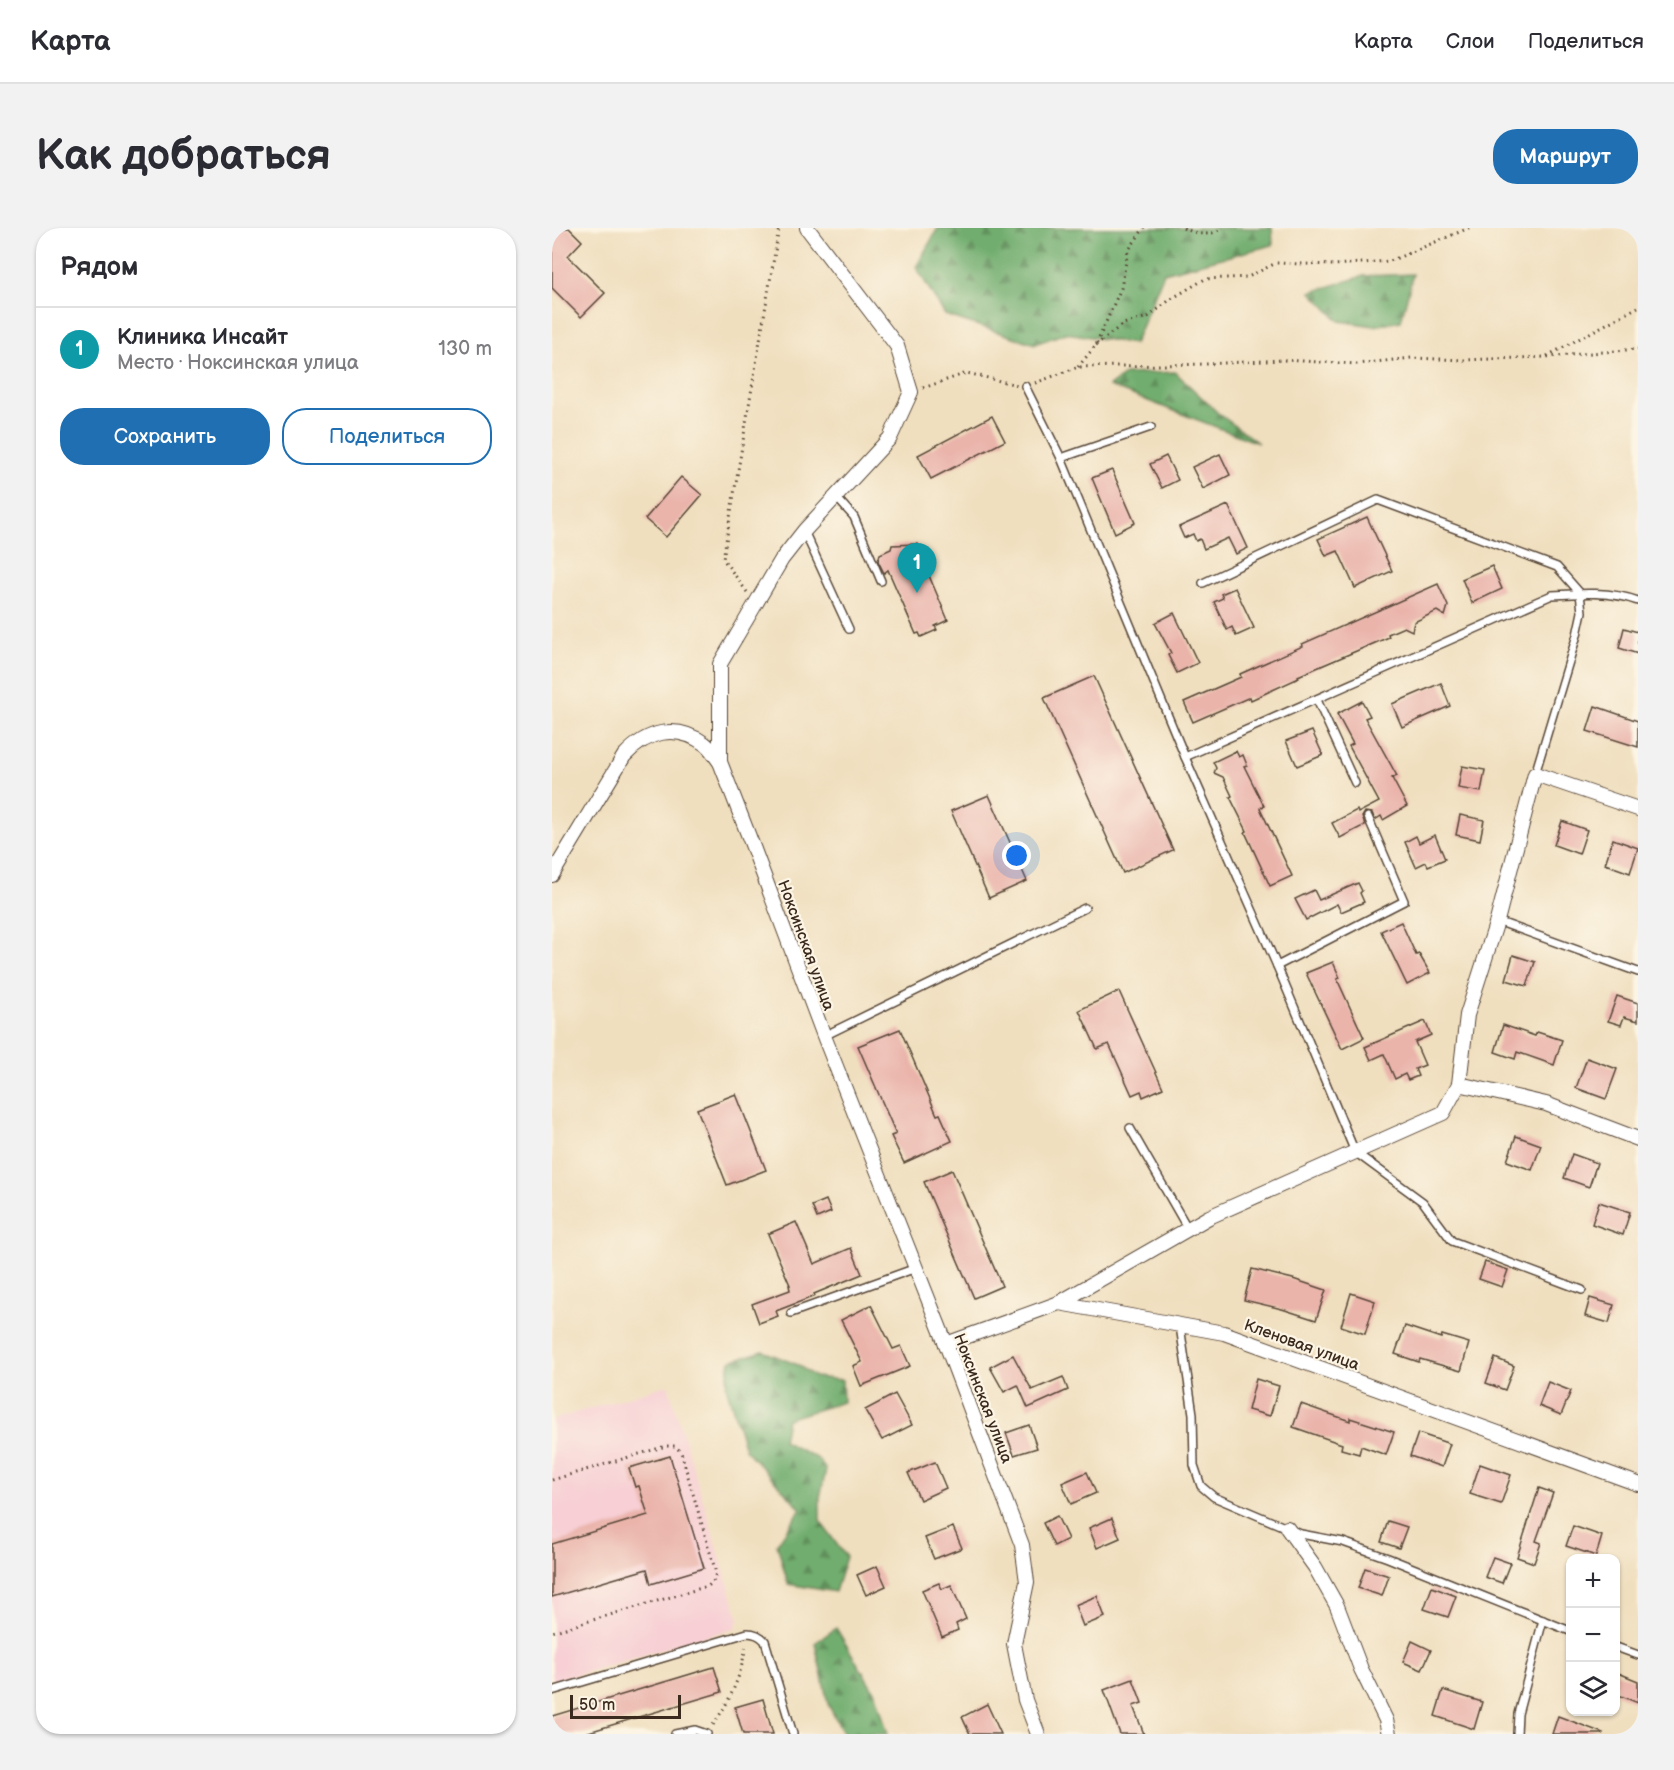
<!DOCTYPE html>
<html lang="ru">
<meta charset="utf-8">
<style>
:root{--surface:#fff;--page:#f2f2f3;--text:#2b2b33;--muted:#7c7c81;--line:#e1e1e2;--accent:#1f6fb2}
body{margin:0;font-family:"Balsamiq Sans",sans-serif;background:var(--page);color:var(--text)}
.controls{position:absolute;right:18px;bottom:18px;display:grid;overflow:hidden;border-radius:12px;box-shadow:0 2px 4px #0004}
.controls button{width:54px;height:54px;display:grid;place-items:center;padding:0;border:0;border-bottom:2px solid var(--line);background:var(--surface);color:var(--text);font:30px sans-serif}
.scale{position:absolute;left:18px;bottom:15px;width:111px;box-sizing:border-box;padding-left:6px;border:3px solid #3b2a1e;border-top:0;font-size:16px;line-height:21px;white-space:nowrap;color:#3b2a1e;-webkit-text-stroke:4px #fcf5e5;paint-order:stroke}
.you{position:absolute;left:465px;top:628px;width:21px;height:21px;margin:-15px;border:4px solid #fff;border-radius:50%;background:#1a73e8;box-shadow:0 0 0 9px #1a73e833}
.badge{display:grid;place-items:center;width:39px;height:39px;border-radius:50%;background:var(--accent);color:#fff;font-size:20px;font-weight:700}
.pin{position:absolute;translate:-50% -50px;filter:drop-shadow(0 2px 3px #0008)}
.pin::after{content:'';position:absolute;top:32px;width:21px;height:18px;background:inherit;clip-path:polygon(0 0,100% 0,50% 100%)}
.list{margin:0;padding:0;list-style:none}
h2{display:flex;justify-content:space-between;align-items:center;height:78px;margin:0;padding:0 24px;font-size:26px}
h2 small{font-size:20px;font-weight:400;color:var(--muted)}
.list li{display:grid;grid-template-columns:39px 1fr auto;gap:18px;align-items:center;box-sizing:border-box;height:84px;padding:0 24px;border-top:2px solid var(--line)}
.list b{display:block;font-size:22px;white-space:nowrap}
.list p{margin:0;font-size:20px;white-space:nowrap;color:var(--muted)}
.list em{font-size:20px;font-style:normal;color:var(--muted)}
.actions{display:flex;gap:12px;padding:18px 24px}
.actions a{flex:1;padding:14px 0;border:2px solid var(--accent);border-radius:24px;text-align:center;font-size:21px;color:var(--accent)}
.actions .main{background:var(--accent);color:#fff}
.icon{flex:none;width:33px;height:33px;fill:none;stroke:currentColor;stroke-width:2;stroke-linecap:round;stroke-linejoin:round}
.map{position:relative;flex:none;width:1086px;height:1506px;overflow:hidden;border-radius:24px}
header{display:flex;align-items:center;gap:36px;box-sizing:border-box;height:84px;padding:0 30px;background:var(--surface);border-bottom:2px solid var(--line)}
header strong{font-size:28px}
nav{display:flex;gap:33px;margin-inline-start:auto;font-size:21px}
.intro{display:flex;align-items:center;justify-content:space-between;box-sizing:border-box;height:144px;padding:0 36px}
h1{margin:0;font-size:42px}
.button{padding:15px 27px;border-radius:24px;background:var(--accent);color:#fff;font-size:21px;font-weight:700}
main{display:flex;gap:36px;padding:0 36px}
aside{flex:1;background:var(--surface);border-radius:24px;box-shadow:0 2px 4px #0004}
.map>svg:first-child{display:block}
.built{fill:#f7cfd4}
.forest{fill:url(#forest-firs);stroke:#566c46;stroke-width:1.5}
.building{fill:#eab4ab}
.lines{fill:none;stroke-linecap:round;stroke-linejoin:round}
.lane-casing{stroke:#564536;stroke-width:10}
.street-casing{stroke:#564536;stroke-width:16}
.path{stroke:#564536;stroke-width:3;stroke-dasharray:1.5 4.5;stroke-linecap:butt}
.lane{stroke:#fff;stroke-width:7}
.street{stroke:#fff;stroke-width:14}
.labels{text-anchor:middle;stroke-width:4.5;stroke-linejoin:round;paint-order:stroke}
.street-label{font-size:16px;fill:#3b2a1e;stroke:#fcf5e5}
</style>
<header>
<strong>Карта</strong>
<nav><a>Карта</a><a>Слои</a><a>Поделиться</a></nav>
</header>
<div class="intro"><h1>Как добраться</h1><a class="button">Маршрут</a></div>
<main>
<aside>
<h2>Рядом<small></small></h2>
<ul class="list">
<li><span class="badge" style="background:#0f9aa8">1</span><div><b>Клиника Инсайт</b><p>Место · Ноксинская улица</p></div><em>130 m</em></li>
</ul>
<div class="actions"><a class="main">Сохранить</a><a>Поделиться</a></div>
</aside>
<div class="map">
<svg width="1086" height="1506" viewBox="0 0 1086 1506">
<defs>
<pattern id="forest-firs" width="22" height="20" patternUnits="userSpaceOnUse" patternTransform="scale(1.5)"><rect width="22" height="20" fill="#71ad6e"/><path d="M5 1l3.5 6h-7zM16 11l3.5 6h-7z" fill="#5e8d5a"/></pattern>
</defs>
<rect width="100%" height="100%" fill="#fcf5e5"/>
<filter id="ink" filterUnits="userSpaceOnUse"><feTurbulence type="fractalNoise" baseFrequency=".0167" numOctaves="2"/><feDisplacementMap in="SourceGraphic" scale="12" xChannelSelector="R" yChannelSelector="G"/><feConvolveMatrix kernelMatrix="1 2 1 2 8 2 1 2 1" color-interpolation-filters="sRGB"/></filter>
<filter id="wash" filterUnits="userSpaceOnUse"><feTurbulence type="fractalNoise" baseFrequency=".008" numOctaves="4" result="noise"/><feDisplacementMap in="SourceGraphic" scale="24" xChannelSelector="R" yChannelSelector="G"/><feGaussianBlur stdDeviation="1.35" result="paint"/><feColorMatrix in="noise" values="0 0 0 0 0 0 0 0 0 0 0 0 0 0 0 0 0 1.4 0 .05"/><feComposite in="paint" operator="in"/></filter>
<g filter="url(#wash)">
<rect width="100%" height="100%" fill="#f0dfbf"/>
<!-- built -->
<polygon class="built" points="116,1157 187,1392 183,1400 0,1454 0,1192"/>
<!-- forest -->
<g class="forest">
<polygon points="386,0 720,0 721,17 612,45 582,116 514,105 483,116 393,87 364,39"/>
<polygon points="861,46 849,93 822,98 787,93 759,64 811,48"/>
<polygon points="623,144 666,185 706,215 557,158 574,146"/>
<polygon points="211,1123 246,1137 263,1149 290,1152 291,1174 235,1191 231,1213 265,1230 274,1242 268,1269 268,1293 294,1329 283,1364 236,1356 225,1316 249,1281 193,1221 174,1158 178,1133"/>
<polygon points="284,1400 324,1466 336,1506 292,1506 276,1476 263,1415"/>
</g>
<g id="blocks">
<!-- building -->
<g class="building">
<polygon points="0,0 17,0 30,13 16,28 53,65 29,89 0,60"/>
<polygon points="440,188 453,213 379,251 366,227"/>
<polygon points="668,226 678,247 651,261 640,239"/>
<polygon points="614,228 626,252 610,260 598,236"/>
<polygon points="560,242 583,295 563,305 540,250"/>
<polygon points="129,249 150,267 114,309 93,291"/>
<polygon points="676,277 696,320 684,326 676,310 652,321 648,311 644,313 641,306 632,310 627,299"/>
<polygon points="815,289 840,343 803,360 786,323 774,328 766,311"/>
<polygon points="365,316 370,329 369,329 396,392 383,398 385,402 369,409 367,405 364,406 336,342 332,345 326,333 328,326 339,321 340,317"/>
<polygon points="940,338 950,361 920,375 910,351"/>
<polygon points="886,356 896,378 893,388 885,383 862,394 860,403 852,399 836,406 837,409 746,448 747,450 714,465 699,472 698,469 641,494 632,474 689,449 688,446 751,418 750,416"/>
<polygon points="683,360 702,400 684,408 680,399 675,402 662,374 671,370 669,366"/>
<polygon points="622,385 646,435 625,445 616,427 619,425 603,395"/>
<polygon points="1072,400 1086,404 1086,426 1067,420"/>
<polygon points="542,448 621,622 571,645 492,470"/>
<polygon points="889,455 898,478 850,499 840,476"/>
<polygon points="810,473 818,488 813,490 845,548 840,550 855,578 831,592 829,588 823,592 820,585 813,584 810,589 813,597 788,610 780,595 805,582 806,585 827,574 797,518 801,516 785,486"/>
<polygon points="1043,478 1086,493 1086,519 1035,503"/>
<polygon points="760,503 771,527 745,538 734,513"/>
<polygon points="684,523 687,529 691,527 695,537 692,538 712,578 708,580 740,648 718,658 693,604 695,603 678,569 680,568 671,549 662,545 664,540 661,534"/>
<polygon points="910,538 933,542 929,564 906,560"/>
<polygon points="437,567 475,653 437,670 399,583"/>
<polygon points="908,587 932,592 928,612 904,607"/>
<polygon points="1010,593 1035,602 1027,626 1002,617"/>
<polygon points="883,607 893,631 876,638 874,634 864,639 853,614 864,608 867,615"/>
<polygon points="1061,611 1086,620 1078,645 1053,636"/>
<polygon points="806,655 810,663 808,665 812,674 789,684 785,676 754,692 743,671 762,662 767,672"/>
<polygon points="849,694 864,727 867,726 878,745 855,757 829,703"/>
<polygon points="961,727 983,734 975,758 954,752"/>
<polygon points="781,734 788,750 785,751 812,810 790,821 754,745"/>
<polygon points="567,763 611,860 591,869 589,863 580,867 557,816 545,821 527,782"/>
<polygon points="1065,768 1086,775 1086,793 1072,789 1069,797 1056,793"/>
<polygon points="873,793 879,807 863,814 873,837 863,841 866,848 856,852 853,846 843,851 832,826 819,832 813,819"/>
<polygon points="951,797 983,808 985,804 1010,812 1002,837 965,824 963,831 943,824"/>
<polygon points="348,801 385,887 388,886 400,913 352,935 339,908 344,906 306,818"/>
<polygon points="1035,830 1065,841 1054,871 1024,860"/>
<polygon points="184,866 214,942 175,957 145,881"/>
<polygon points="964,908 989,917 980,942 955,933"/>
<polygon points="1020,926 1045,935 1037,959 1012,950"/>
<polygon points="400,942 450,1058 422,1070 372,954"/>
<polygon points="274,972 279,984 265,990 260,978"/>
<polygon points="1047,974 1078,984 1071,1007 1040,996"/>
<polygon points="244,994 262,1036 299,1020 310,1046 262,1066 263,1068 224,1083 226,1088 207,1095 200,1076 238,1062 237,1057 238,1057 216,1006"/>
<polygon points="933,1034 956,1042 950,1059 927,1051"/>
<polygon points="700,1041 741,1051 774,1062 764,1092 730,1081 692,1072"/>
<polygon points="799,1065 823,1073 813,1106 789,1098"/>
<polygon points="1038,1070 1062,1077 1057,1095 1033,1088"/>
<polygon points="319,1077 341,1121 349,1118 358,1138 309,1158 301,1138 310,1134 289,1092"/>
<polygon points="853,1098 889,1110 890,1107 917,1115 909,1143 868,1131 867,1134 843,1126"/>
<polygon points="461,1127 480,1162 511,1149 516,1162 476,1180 466,1157 452,1164 438,1139"/>
<polygon points="943,1130 962,1138 953,1162 934,1155"/>
<polygon points="704,1151 727,1158 718,1188 696,1182"/>
<polygon points="996,1154 1019,1163 1009,1187 987,1178"/>
<polygon points="343,1166 360,1197 330,1212 313,1182"/>
<polygon points="749,1176 798,1193 798,1190 842,1204 834,1227 809,1218 807,1226 789,1221 790,1216 741,1199"/>
<polygon points="477,1197 485,1220 462,1227 454,1205"/>
<polygon points="866,1205 898,1216 890,1239 858,1228"/>
<polygon points="118,1228 152,1340 99,1356 95,1341 0,1369 0,1316 96,1287 87,1258 83,1259 77,1240"/>
<polygon points="383,1234 394,1260 368,1272 356,1245"/>
<polygon points="928,1236 959,1247 949,1276 918,1266"/>
<polygon points="535,1244 544,1265 519,1276 510,1255"/>
<polygon points="987,1260 1001,1265 984,1313 989,1315 982,1335 965,1329"/>
<polygon points="505,1288 516,1311 502,1318 491,1295"/>
<polygon points="560,1290 568,1310 545,1320 537,1300"/>
<polygon points="836,1293 855,1299 847,1320 829,1314"/>
<polygon points="1021,1298 1050,1308 1044,1328 1014,1318"/>
<polygon points="401,1299 410,1320 382,1331 373,1310"/>
<polygon points="941,1329 958,1335 950,1355 933,1349"/>
<polygon points="325,1338 334,1358 314,1367 305,1347"/>
<polygon points="813,1340 837,1348 830,1368 806,1360"/>
<polygon points="387,1355 390,1361 399,1357 414,1391 404,1396 406,1402 390,1409 370,1362"/>
<polygon points="880,1359 904,1368 896,1389 872,1381"/>
<polygon points="545,1368 553,1389 531,1398 523,1377"/>
<polygon points="860,1413 879,1422 870,1442 851,1434"/>
<polygon points="162,1439 170,1464 30,1506 0,1506 0,1488"/>
<polygon points="1064,1444 1086,1453 1086,1475 1064,1466"/>
<polygon points="581,1451 590,1475 581,1478 592,1506 568,1506 552,1462"/>
<polygon points="891,1462 930,1474 922,1501 883,1488"/>
<polygon points="211,1471 221,1506 191,1506 183,1479"/>
<polygon points="435,1476 449,1506 418,1506 410,1489"/>
<polygon points="1006,1488 1051,1505 1050,1506 1000,1506"/>
</g>
</g>
</g>
<g filter="url(#ink)">
<use href="#blocks" fill-opacity="0" stroke="#564536" stroke-width="1.5"/>
<g class="lines">
<!-- lane casing -->
<g class="lane-casing">
<g id="lane">
<polyline points="473,158 509,230 633,529 725,738 803,924 871,974 900,1013 1030,1062"/>
<polyline points="509,230 599,199"/>
<polyline points="284,269 302,289 329,353"/>
<polyline points="252,303 297,401"/>
<polyline points="651,355 826,272 1005,339 1028,365 1030,384 1025,407 983,546"/>
<polyline points="765,472 803,555"/>
<path d="M633 529 1000 367C1028 365 1059 363 1086 373"/>
<polyline points="945,693 1086,744"/>
<polyline points="725,738 852,673 816,589"/>
<polyline points="272,808 533,680"/>
<polyline points="578,900 636,1001"/>
<polyline points="239,1085 364,1040"/>
<polyline points="628,1098 641,1186 642,1237 649,1258 662,1269 749,1306 791,1314 836,1330 1018,1403"/>
<polyline points="1064,1419 1086,1427"/>
<path d="M0 1463 195 1405C203 1405 208 1407 213 1413L241 1506"/>
<polyline points="123,1506 143,1502 155,1506"/>
<polyline points="965,1506 966,1486 991,1392"/>
</g>
</g>
<!-- street casing -->
<g class="street-casing">
<g id="street">
<polyline points="255,0 345,118 359,164 338,210 252,303 230,331 168,436 168,534 201,619 272,808 394,1116 470,1317 475,1354 462,1416 473,1472 486,1506"/>
<path d="M0 647 72 528C95 503 124 495 153 516 159 520 163 528 168 534"/>
<polyline points="907,856 994,876 1086,911"/>
<polyline points="507,1075 657,989 891,885 907,856 915,787 945,693 983,546 1086,581"/>
<polyline points="394,1116 507,1075 672,1105 1086,1256"/>
<polyline points="735,1300 763,1339 785,1378 809,1441 834,1492 837,1506"/>
</g>
</g>
<!-- path -->
<g class="path">
<path d="M631 0C647 7 656 9 671 0"/>
<polyline points="544,117 571,96 596,89 619,71 653,51 696,49 724,35 781,37 838,33 917,0"/>
<polyline points="995,128 1086,79"/>
<polyline points="526,139 544,117 569,60 576,23 592,0"/>
<polyline points="483,155 526,139 654,136 731,132 805,136 860,130 912,132 994,129 1086,121"/>
<polyline points="371,160 415,145 465,157"/>
<polyline points="195,364 171,331 227,0"/>
<polyline points="0,1252 114,1218 123,1218 129,1224 164,1345 161,1354 156,1358 0,1404"/>
<path d="M161 1497C179 1471 190 1447 194 1415"/>
</g>
<!-- lane -->
<use href="#lane" class="lane"/>
<!-- street -->
<use href="#street" class="street"/>
</g>
</g>
<g class="labels">
<!-- street labels -->
<g class="street-label">
<text transform="translate(255 717) rotate(70)" y="6">Ноксинская улица</text>
<text transform="translate(750 1116) rotate(20)" y="6">Кленовая улица</text>
<text transform="translate(432 1170) rotate(69)" y="6">Ноксинская улица</text>
</g>
</g>
</svg>
<div class="controls">
<button>+</button>
<button>−</button>
<button><svg class="icon" aria-label="layers" viewBox="0 0 24 24"><path d="M12 4l9 5-9 5-9-5zM3 14l9 5 9-5"/></svg></button>
</div>
<div class="scale">50 m</div>
<div class="you"></div>
<div class="pin badge" style="left:365px;top:365px;background:#0f9aa8">1</div>
</div>
</main>
